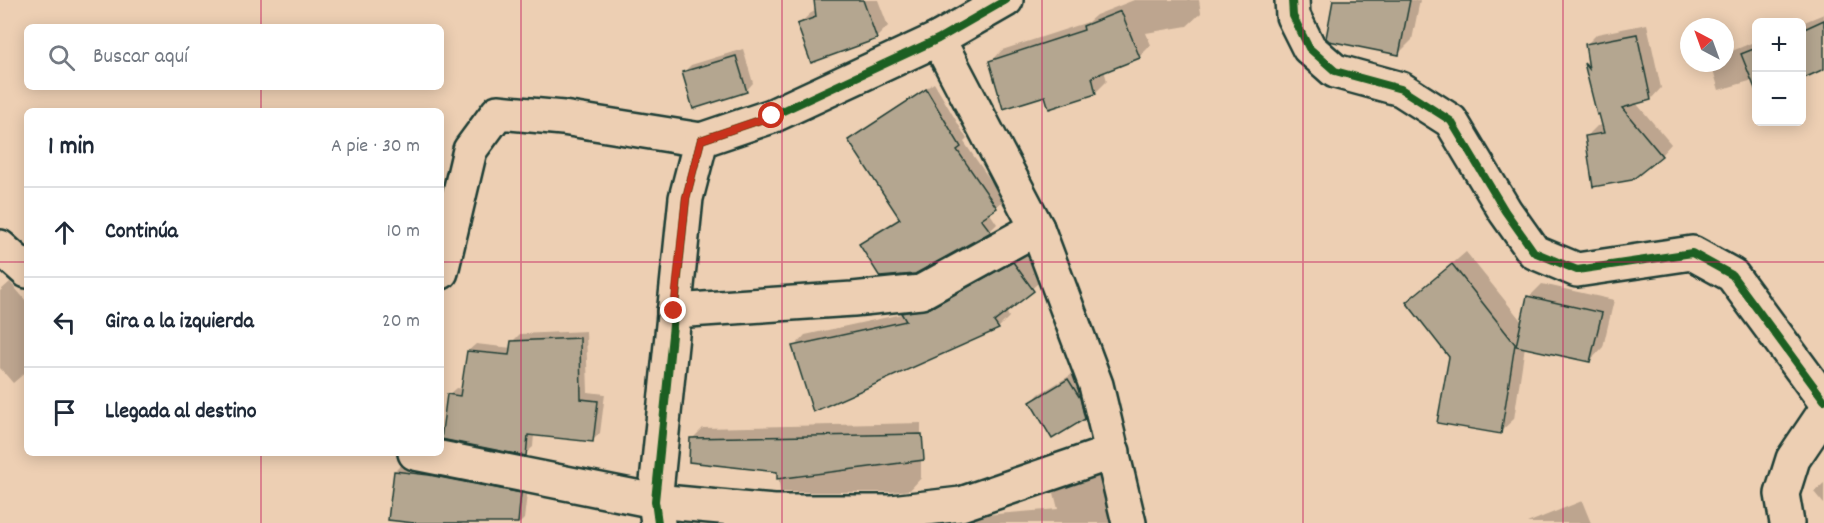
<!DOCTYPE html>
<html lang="es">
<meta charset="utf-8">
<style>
:root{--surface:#fff;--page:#f6f6f7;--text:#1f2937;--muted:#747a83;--line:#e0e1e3}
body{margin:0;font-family:Dekko,sans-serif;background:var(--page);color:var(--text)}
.controls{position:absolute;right:18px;top:18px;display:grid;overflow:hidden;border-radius:9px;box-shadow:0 3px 15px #0003}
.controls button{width:54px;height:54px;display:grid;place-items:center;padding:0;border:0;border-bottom:2px solid var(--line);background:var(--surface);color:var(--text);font:30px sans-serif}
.compass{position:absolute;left:1680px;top:18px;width:54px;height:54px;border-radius:50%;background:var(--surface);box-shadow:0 3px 15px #0003;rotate:319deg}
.stop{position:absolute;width:18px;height:18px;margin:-14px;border:4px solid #c8321e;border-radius:50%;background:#fff}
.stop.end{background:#c8321e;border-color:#fff;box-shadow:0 2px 6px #0008}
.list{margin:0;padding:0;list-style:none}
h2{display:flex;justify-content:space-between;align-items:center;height:78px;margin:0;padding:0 24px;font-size:26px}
h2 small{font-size:20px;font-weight:400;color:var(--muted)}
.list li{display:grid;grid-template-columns:39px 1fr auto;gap:18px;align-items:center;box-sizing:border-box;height:90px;padding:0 24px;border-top:2px solid var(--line)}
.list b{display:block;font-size:22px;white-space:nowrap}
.list em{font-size:20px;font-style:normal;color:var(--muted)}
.icon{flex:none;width:33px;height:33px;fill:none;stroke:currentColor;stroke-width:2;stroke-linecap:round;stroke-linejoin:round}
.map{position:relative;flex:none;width:1824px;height:523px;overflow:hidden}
.search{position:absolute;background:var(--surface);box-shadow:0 3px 15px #0003;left:24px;top:24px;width:420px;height:66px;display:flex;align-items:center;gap:15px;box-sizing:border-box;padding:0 21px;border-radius:9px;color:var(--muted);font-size:22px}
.panel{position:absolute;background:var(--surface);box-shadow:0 3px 15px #0003;left:24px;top:108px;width:420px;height:348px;border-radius:9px}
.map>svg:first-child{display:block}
.shadow{fill:#0003}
.building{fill:#b4a690;stroke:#1f3d34;stroke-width:1.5}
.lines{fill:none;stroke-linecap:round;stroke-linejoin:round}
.minor-casing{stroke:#1f3d34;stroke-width:38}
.minor{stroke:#edcfb3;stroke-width:33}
.cycleway-casing{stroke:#edcfb3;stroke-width:11}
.cycleway{stroke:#1b5e20;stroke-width:8}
.route{stroke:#c8321e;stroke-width:8}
.grid{fill:none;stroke:#c2185b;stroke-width:1.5;stroke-opacity:0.55}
</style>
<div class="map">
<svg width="1824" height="523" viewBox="0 0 1824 523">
<rect width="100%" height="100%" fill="#edcfb3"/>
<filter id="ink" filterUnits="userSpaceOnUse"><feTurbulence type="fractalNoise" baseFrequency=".0167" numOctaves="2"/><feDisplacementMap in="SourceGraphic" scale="12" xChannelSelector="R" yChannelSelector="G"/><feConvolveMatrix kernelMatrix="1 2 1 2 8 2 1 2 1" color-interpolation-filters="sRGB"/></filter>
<g filter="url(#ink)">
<!-- shadow -->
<g class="shadow">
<polygon points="816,0 878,0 888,26 876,38 799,24 811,13 817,10"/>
<polygon points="1134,0 1199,0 1201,13 1187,26 1146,33 1151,45 1139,57 1104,70 1107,81 1095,93 1046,94 991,62 1002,50 1088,22 1096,15"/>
<polygon points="1335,0 1420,0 1412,40 1399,53"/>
<polygon points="1824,14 1824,68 1802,77 1802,23"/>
<polygon points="1647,24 1661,88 1651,99 1636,103 1671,144 1661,155 1587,136 1597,126 1603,125 1600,113 1598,113 1586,63 1589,59 1587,44 1597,34"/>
<polygon points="1756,41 1756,87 1753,80 1719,90 1712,67 1716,63 1725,63 1725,54"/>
<polygon points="743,49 753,83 746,91 684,72 691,65"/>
<polygon points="934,83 967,139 964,142 1004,200 989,212 997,224 990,231 861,244 868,237 901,217 850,140 858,133"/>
<polygon points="1025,252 1044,278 1006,311 1009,317 998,328 794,347 805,335 902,314 914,302"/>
<polygon points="1466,252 1523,323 1529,297 1542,284 1614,300 1603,347 1590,361 1525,346 1514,419 1500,432 1451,356 1408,302"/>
<polygon points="10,282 27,302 27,371 13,383 0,368 0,291"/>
<polygon points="586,331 588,392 605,394 600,433 592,441 534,434 533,447 525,454 448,395 456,388 463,389 468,351 476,344 512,348 512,342 520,334"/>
<polygon points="1076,372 1092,410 1084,418 1032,402 1039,394"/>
<polygon points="921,423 921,478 910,490 891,492 780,492 778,471 692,439 703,428"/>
<polygon points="402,464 437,468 528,486 524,519 520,523 428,523 395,471"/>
<polygon points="1100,469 1114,523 930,523 934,519 1058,509 1054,493 1066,480"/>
<polygon points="1824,483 1824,504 1814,492"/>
<polygon points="1582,501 1591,523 1527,523"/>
</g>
<!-- building -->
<g class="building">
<polygon points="814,0 863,0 877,39 811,63 797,24 816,17"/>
<polygon points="1333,0 1410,0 1399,55 1329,41 1326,38"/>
<polygon points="1121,11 1140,58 1092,77 1096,94 1049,109 1045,96 1003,109 989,61 1084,30 1083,26"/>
<polygon points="1824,20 1824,69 1802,79 1802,30"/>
<polygon points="1637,34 1651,100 1622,108 1662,156 1632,180 1593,187 1585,136 1604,133 1599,114 1597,115 1584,63 1589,69 1585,44"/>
<polygon points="1756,48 1756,91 1741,54"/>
<polygon points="736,56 747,92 693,109 682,72"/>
<polygon points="926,89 961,147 957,150 997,208 981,219 991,232 915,274 880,277 859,244 900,219 848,140"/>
<polygon points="1013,262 1034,291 994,322 999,329 813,412 792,346 906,321 901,313 930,308"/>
<polygon points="1452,264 1515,344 1501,434 1437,423 1449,357 1406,302"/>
<polygon points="1527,296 1602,313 1590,362 1516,346"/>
<polygon points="580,338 581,399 598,401 593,442 528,435 526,456 441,439 447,394 460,396 467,351 509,355 511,341"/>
<polygon points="1068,379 1080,398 1085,419 1052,439 1030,402"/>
<polygon points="922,434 924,460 777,479 777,472 689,462 690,438"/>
<polygon points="394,471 429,475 521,493 518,523 414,523 388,520"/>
</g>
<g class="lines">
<!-- minor casing -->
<g class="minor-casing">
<g id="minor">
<polyline points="1292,0 1293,16 1309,48 1335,71 1401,89 1451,121 1505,211 1534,252 1577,270 1692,253 1732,275 1824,400"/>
<polyline points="938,39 1037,228 1096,385 1129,523"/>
<polyline points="0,247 27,271"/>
<polyline points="441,272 470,150 498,112 563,118 701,140"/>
<polyline points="674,311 853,299 921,292 1037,228"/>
<polyline points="415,453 655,501 774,512 892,512 961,504 1113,452"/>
<polyline points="658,523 655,501 686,198 701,140 772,116 938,39 1006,0"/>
<polyline points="1787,523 1782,494 1793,459 1824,413"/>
</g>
</g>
<!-- minor -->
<use href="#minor" class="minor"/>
<!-- cycleway casing -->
<g class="cycleway-casing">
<g id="cycleway">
<polyline points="1292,0 1293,16 1309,48 1335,71 1401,89 1451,121 1505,211 1534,252 1577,270 1692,253 1732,275 1824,400"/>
<polyline points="658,523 655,501 686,198 701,140 772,116 938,39 1006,0"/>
</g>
</g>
<!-- cycleway -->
<use href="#cycleway" class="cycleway"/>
</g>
</g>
<g class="lines" filter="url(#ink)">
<!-- route -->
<polyline class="route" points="674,311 686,198 701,140 772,116"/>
</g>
<!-- grid -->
<path class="grid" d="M261 0V27M521 0V523M782 0V523M1042 0V523M1303 0V523M1563 0V523M261 87V111M0 262H27M441 262H1824M261 453V523"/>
</svg>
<div class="controls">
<button>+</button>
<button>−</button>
</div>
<svg class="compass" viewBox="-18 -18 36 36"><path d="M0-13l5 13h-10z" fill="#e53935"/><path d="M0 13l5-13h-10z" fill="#747a83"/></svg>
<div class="stop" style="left:772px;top:116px"></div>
<div class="stop end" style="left:674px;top:311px"></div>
<div class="search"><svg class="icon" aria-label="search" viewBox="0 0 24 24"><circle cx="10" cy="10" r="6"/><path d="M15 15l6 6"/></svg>Buscar aquí</div>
<section class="panel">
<h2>1 min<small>A pie · 30 m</small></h2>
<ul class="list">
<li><svg class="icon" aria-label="ahead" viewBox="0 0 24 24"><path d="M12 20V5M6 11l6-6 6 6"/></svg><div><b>Continúa</b></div><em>10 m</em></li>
<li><svg class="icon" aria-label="left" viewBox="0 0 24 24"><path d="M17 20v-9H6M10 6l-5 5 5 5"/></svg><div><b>Gira a la izquierda</b></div><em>20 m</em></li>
<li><svg class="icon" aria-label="arrive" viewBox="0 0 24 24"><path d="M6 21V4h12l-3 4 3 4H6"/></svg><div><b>Llegada al destino</b></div></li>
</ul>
</section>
</div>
